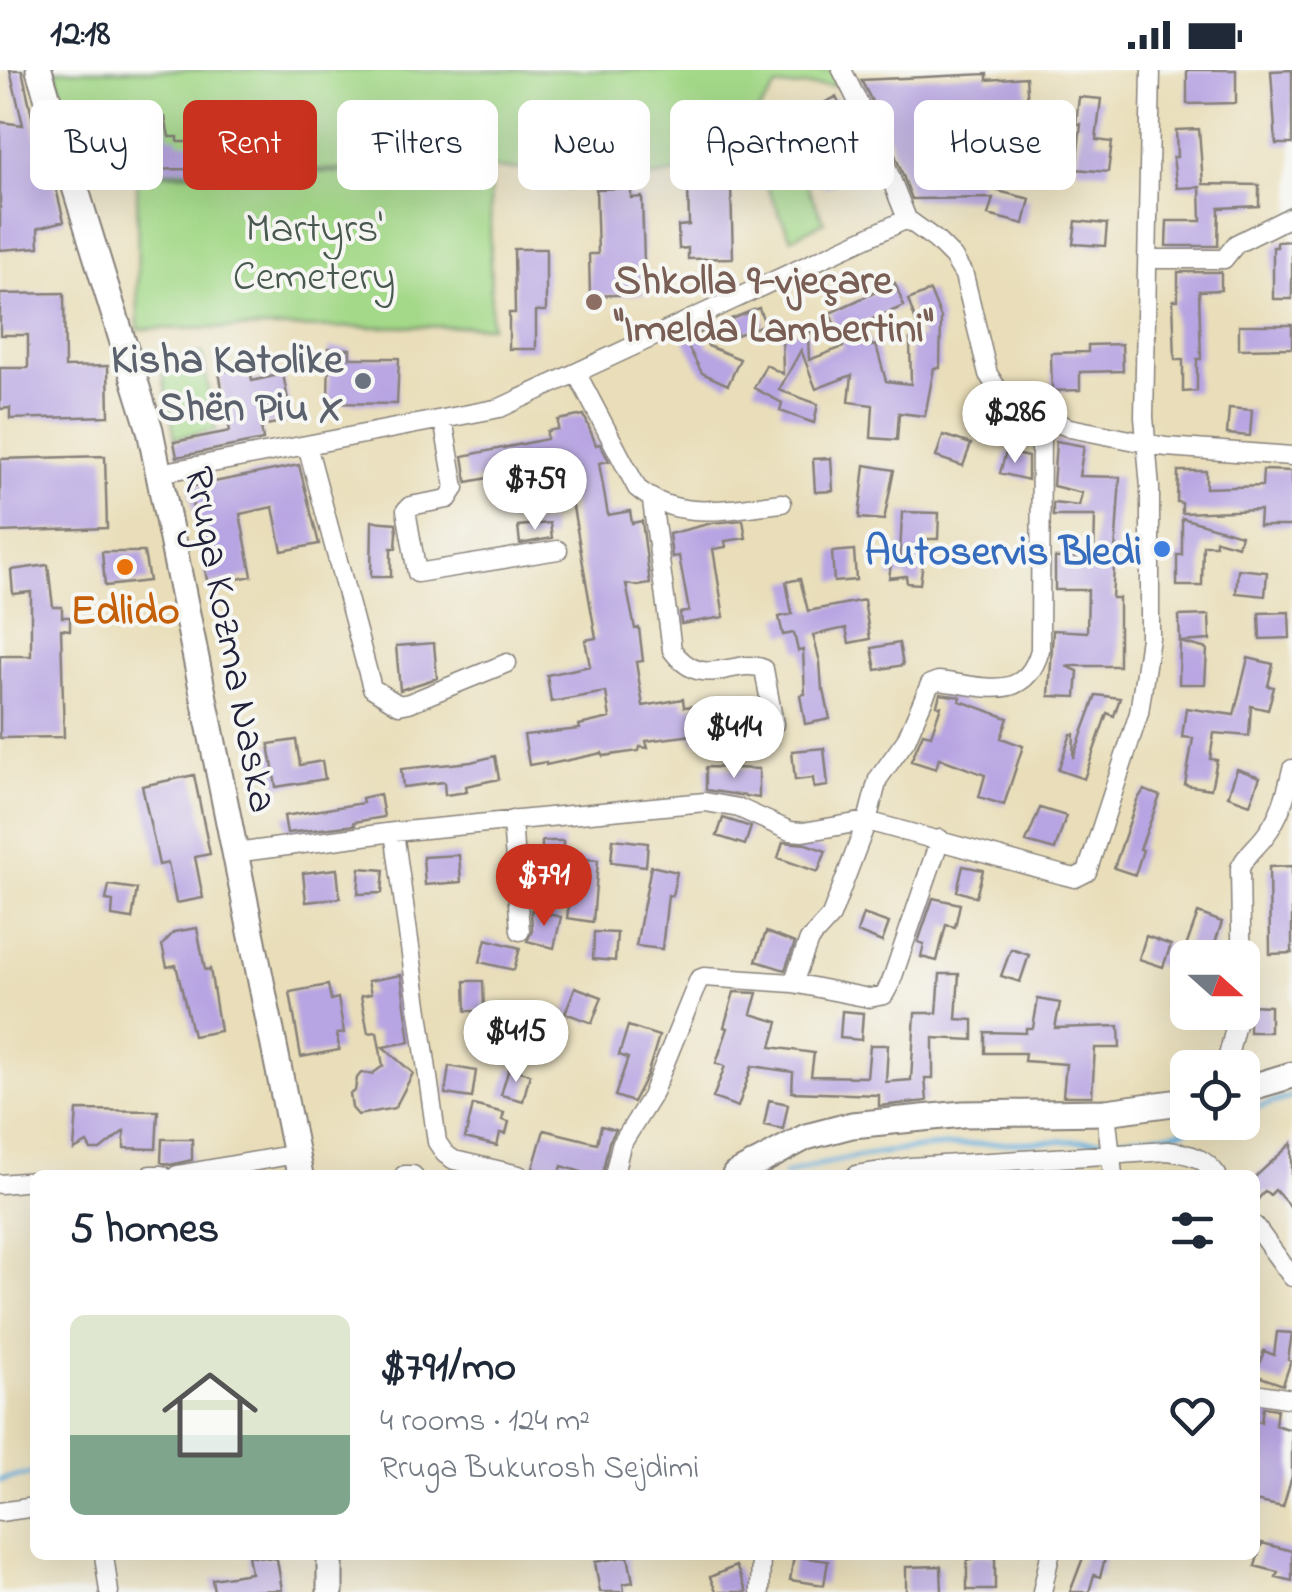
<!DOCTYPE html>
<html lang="en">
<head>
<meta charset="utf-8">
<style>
  :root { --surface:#fff; --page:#f6f6f7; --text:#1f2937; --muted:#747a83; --line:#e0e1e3; --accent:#c8321e }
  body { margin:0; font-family:"Indie Flower",sans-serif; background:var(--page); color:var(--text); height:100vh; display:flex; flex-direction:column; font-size:38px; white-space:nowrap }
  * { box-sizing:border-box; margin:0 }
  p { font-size:32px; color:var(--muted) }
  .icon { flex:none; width:55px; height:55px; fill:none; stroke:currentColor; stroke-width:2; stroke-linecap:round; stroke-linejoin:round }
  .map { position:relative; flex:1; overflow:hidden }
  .sheet { position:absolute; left:30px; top:1100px; width:1230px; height:390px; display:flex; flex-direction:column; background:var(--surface); border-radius:15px; box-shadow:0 10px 40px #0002 }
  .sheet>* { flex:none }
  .hud { position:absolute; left:30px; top:30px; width:1232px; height:90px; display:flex; gap:20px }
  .needle { width:65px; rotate:111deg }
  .buttons { position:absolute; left:1170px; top:870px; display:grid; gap:20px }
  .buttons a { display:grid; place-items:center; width:90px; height:90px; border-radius:15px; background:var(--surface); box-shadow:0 10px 40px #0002; font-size:50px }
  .price { position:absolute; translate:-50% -85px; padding:0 22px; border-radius:35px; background:#fff; color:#222; font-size:32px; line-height:65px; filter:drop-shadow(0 2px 5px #0008) }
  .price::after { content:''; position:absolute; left:50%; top:60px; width:30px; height:22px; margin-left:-15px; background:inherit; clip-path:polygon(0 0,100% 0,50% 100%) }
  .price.current { background:var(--accent); color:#fff }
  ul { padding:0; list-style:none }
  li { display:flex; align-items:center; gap:30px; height:250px; padding:0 40px }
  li+li { border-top:2px solid var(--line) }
  li span { display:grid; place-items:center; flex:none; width:280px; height:200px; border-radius:15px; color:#555 }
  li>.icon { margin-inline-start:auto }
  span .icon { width:120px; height:120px; fill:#fffc; stroke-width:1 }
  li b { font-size:42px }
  h2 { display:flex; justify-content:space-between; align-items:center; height:120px; padding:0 40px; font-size:42px }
  .tag { padding:0 35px; border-radius:15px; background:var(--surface); box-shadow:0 10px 40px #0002; font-size:35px; line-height:90px }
  .tag.current { background:var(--accent); color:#fff }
  .status { display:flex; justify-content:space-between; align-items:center; height:70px; padding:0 50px; background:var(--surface); direction:ltr }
  .status svg { height:28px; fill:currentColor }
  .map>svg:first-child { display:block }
  .green { fill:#a4d989; stroke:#637e62; stroke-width:2.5 }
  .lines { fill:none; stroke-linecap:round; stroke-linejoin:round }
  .stream { stroke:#64aedc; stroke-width:5 }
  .building { fill:#b7a4e2 }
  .street-casing { stroke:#86807a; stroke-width:21 }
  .secondary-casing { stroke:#86807a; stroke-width:29 }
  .street { stroke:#fff; stroke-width:18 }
  .secondary { stroke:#fff; stroke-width:25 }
  .education-dot { fill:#8d6e63; stroke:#f6f6f2; stroke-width:4 }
  .worship-dot { fill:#6b7280; stroke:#f6f6f2; stroke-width:4 }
  .shop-dot { fill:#3f7fe0; stroke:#f6f6f2; stroke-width:4 }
  .food-dot { fill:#e8710a; stroke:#f6f6f2; stroke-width:4 }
  .labels { text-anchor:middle; stroke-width:8; stroke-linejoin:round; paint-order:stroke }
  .park-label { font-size:42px; fill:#495952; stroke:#f6f6f2 }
  .education-label { font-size:42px; font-weight:bold; fill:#785e54; stroke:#f6f6f2; text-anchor:start }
  .worship-label { font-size:42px; font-weight:bold; fill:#5b616d; stroke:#f6f6f2; text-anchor:end }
  .shop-label { font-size:42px; font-weight:bold; fill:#366cbe; stroke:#f6f6f2; text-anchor:end }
  .food-label { font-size:42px; font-weight:bold; fill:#c56008; stroke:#f6f6f2 }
  .street-label { font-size:42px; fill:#22223b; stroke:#f6f6f2 }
</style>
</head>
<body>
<div class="status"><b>12:18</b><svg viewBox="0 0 49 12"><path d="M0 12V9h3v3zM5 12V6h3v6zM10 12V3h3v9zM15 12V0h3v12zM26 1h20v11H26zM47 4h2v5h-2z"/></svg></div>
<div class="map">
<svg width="1292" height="1522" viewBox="0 0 1292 1522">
  <rect width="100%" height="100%" fill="#f6f6f2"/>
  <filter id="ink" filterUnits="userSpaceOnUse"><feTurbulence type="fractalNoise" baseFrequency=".01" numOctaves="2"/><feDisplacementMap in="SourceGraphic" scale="20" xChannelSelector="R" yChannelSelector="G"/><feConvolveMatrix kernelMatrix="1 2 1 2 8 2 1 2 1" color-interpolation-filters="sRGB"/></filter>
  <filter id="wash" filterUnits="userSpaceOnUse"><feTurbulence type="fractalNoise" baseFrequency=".0048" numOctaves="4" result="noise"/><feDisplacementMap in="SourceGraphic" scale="40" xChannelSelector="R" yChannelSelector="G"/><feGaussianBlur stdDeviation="2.25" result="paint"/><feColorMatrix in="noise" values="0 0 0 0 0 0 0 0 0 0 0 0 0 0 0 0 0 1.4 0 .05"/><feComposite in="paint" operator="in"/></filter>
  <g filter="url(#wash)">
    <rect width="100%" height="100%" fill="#e9deb9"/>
    <!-- green -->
    <path class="green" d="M55,0H832L838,15L776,17L748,56L719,84L689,100L655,107L493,98L85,102Z
      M791,82L824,152L791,168L758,98Z
      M490,101L491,256L138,259L137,104Z
      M202,283L216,360L175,368L160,291Z"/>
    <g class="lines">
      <!-- stream -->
      <path class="stream" d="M1242,1042L1292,1027
        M1114,1069L1175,1063L1209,1052
        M784,1105C884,1072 998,1073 1103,1070
        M0,1410L35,1403"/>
    </g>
    <g id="blocks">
      <!-- building -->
      <path class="building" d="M10,0H22L42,92L46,90L52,102L64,151L38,158L39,177L0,180V52L23,55Z
        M1187,0H1236V33L1187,34Z
        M1292,0V74H1276L1271,1Z
        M987,4V10L1026,7L1028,34L987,36L985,88L978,116L1030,129L1024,154L988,145L993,128L912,129L882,51L861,10Z
        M836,27L869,98L825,118L792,48Z
        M1079,27L1101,29L1096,70L1112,72L1108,102L1076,99L1081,54H1076Z
        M165,47L169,67H178V72H193V99L135,100V87H127L128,48Z
        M1199,59L1203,114L1259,115V136L1219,138L1218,176H1166L1167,151H1201L1200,117L1177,118L1173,87H1177L1176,60Z
        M731,116L733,188L688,189V178L679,179L678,156L689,155L688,117Z
        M631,118V128L642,127L645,224L590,226L589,184H598L596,119Z
        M1076,151L1107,154L1105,176L1073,174Z
        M1292,171V229H1273V177H1277V172Z
        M514,179H546V241H536V279H509V243H515Z
        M1178,202H1221V220L1199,221L1201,289H1197V321L1183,322V290H1175L1173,230H1178Z
        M895,213L904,236L863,253L872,276L876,275L886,311L911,314L910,269L922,268L908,230L930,221L941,248L940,298H934L925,346L899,343L897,370L871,368L873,335L849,332L852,305L816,319L801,280L779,320L818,334L814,353L780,341L782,333L754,318L766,295L783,304L782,262L811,261L808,266L809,290L843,277L830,243Z
        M64,223L65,297L108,296L109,346L10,349V338L0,339V298H28V265H0V224Z
        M759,238L765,254L737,265L731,249Z
        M1239,255H1292V278L1239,279Z
        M703,261L708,276L740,289L728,315L702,303L683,267L690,268Z
        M1122,274L1123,301L1080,302V320L1052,321L1051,283L1088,282V275Z
        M329,278L350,279V288H399L397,334L328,333Z
        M250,296L252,311L283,304L292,350L261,356L263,370L177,387L174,372L230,361L219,302Z
        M1229,338L1252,340L1250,366L1227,364Z
        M584,345L596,375L600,374L609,391L599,393L608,445L630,441L632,453L642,451L650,514L638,516L626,514L635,559L639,558L643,591L636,592L643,636L683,629L684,637L739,633L740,658H717L718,669L694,672L693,665L646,671L648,678L640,677L639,681L603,686L602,683L546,695V692L529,695L524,665L580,659L579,655L610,648L606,622L551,632L547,605L590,596L585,570L596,568L566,397L557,400L556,392L504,399V405L467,412L463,386L547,369V361L558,359V350Z
        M943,365L971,374L963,396L936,387Z
        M1056,371L1084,376L1079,406L1120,407L1112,528H1119V596H1066L1078,601L1076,627L1049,626L1053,560L1087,562L1088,520H1055V488L1094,487L1095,446H1053V433L1079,436L1082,423L1053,416Z
        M1006,382L1028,387V410L1000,403Z
        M105,386L107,458L0,462V389Z
        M831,388L833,421L815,422L813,389Z
        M299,395L319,474L282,481L273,437L240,444L252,506L208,515L189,417Z
        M865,395L894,400L884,450L859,448Z
        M1263,400L1292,401V456H1259L1260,440L1182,443V433L1177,432L1178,401H1206V418L1262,416Z
        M902,442L939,443L938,469H926L920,514L907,513L906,506L889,508L892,487L900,488Z
        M1182,448L1241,465L1238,476L1216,470V475H1203L1202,516H1177V485H1182Z
        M743,450L746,468L725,471L726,477L713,479L724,547L681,554L680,543L689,541L679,486L672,487L669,464L712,453Z
        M372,451L396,453L397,463L396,478H391V507H371Z
        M550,453L552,468L520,474L518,456Z
        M854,480L856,510L834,512L832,482Z
        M102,482H144L149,511L105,516Z
        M48,495L53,537H62V547H70V560L61,559L64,667L0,668V586H31V522L13,524L11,500Z
        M1238,499L1267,502L1265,526L1236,523Z
        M800,509L808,541L864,530L870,569L849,573L846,558L813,565L820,592L822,620H824L830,649L805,654L800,625L805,624L803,580L798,581L794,563L783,565L779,547L792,544L786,512Z
        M1289,542L1290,568L1260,569L1259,543Z
        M1209,545L1210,570L1180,572L1179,546Z
        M1180,572L1207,579L1205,614H1179Z
        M434,573L437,608L400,620L396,576Z
        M899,573L903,595L876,600L872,578Z
        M1248,588L1273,594L1268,616L1274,617L1268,640L1251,636L1249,666L1214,663L1210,689L1217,690L1211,719L1185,715L1193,668L1182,667L1186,638L1234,645Z
        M940,624L961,627L960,631L1008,648L1001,668L1023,676L1004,735L979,727L985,705L939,688L936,699L911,691L923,663L931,665L941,636L937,635Z
        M1096,625L1120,628L1114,646L1107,643L1084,709L1058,700L1071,664H1074L1073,688Z
        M296,670L300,695L322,691L325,709L276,717L269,674Z
        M824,678L828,716L814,718L813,708L795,710L792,681Z
        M495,686L499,709L466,716L467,722L445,725L444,712L403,717L401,699L471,692Z
        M706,697L759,699V728L706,720Z
        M1237,699L1260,707L1250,734L1228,726Z
        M194,705L210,784L195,787L203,828L176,833L168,793L159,795L142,716Z
        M1144,720L1160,726L1140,779L1143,780L1135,805L1114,798L1137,730Z
        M380,724L384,747L354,752L355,755L287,763L284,746L363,733L362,728Z
        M1040,738L1066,746L1055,780L1026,772Z
        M723,748L751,757L745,775L717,766Z
        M613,769L648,773L646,796L611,792Z
        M542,771H563V796H542Z
        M783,772L806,774L826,781L818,802L778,788Z
        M459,785L461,812L425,815L423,787Z
        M569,788L598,790L593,852L567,848L572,813H566Z
        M651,796L677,802L672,826L668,825L662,879L636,876Z
        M963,796L983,800L976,827L957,821Z
        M1292,796V883L1270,884L1269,797Z
        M360,798L384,800L382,823L358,824Z
        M337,799L340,828L306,832L303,803Z
        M109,815L137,819L132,849L112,846L113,831L106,830Z
        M933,828L960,834L955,857L946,855L937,891L921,887L924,874L918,872Z
        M531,840L561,847L554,878L527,871L532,861Z
        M1198,843L1222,852L1210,888H1182Z
        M863,844L889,853L882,872L857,862Z
        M197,858L205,900L210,899L220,961L193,966L176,895L167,897L162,875L174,862Z
        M594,862L617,863L615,891L593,889Z
        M766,862L795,873L785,900L756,891Z
        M1146,866L1171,875L1163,897L1139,889Z
        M486,869L520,878L514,900L480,892Z
        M1011,879L1029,885L1020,912L1001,906Z
        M940,904H959L956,949L973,950V970L933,968V1008H925L927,1031L879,1036V1025L792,1022L793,1002L752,996L738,1037L713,1028L725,996L716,993L728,958L724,957L734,922L757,923L751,944L778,952L771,977L814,983L811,1006L867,1007L870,975H888L886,1012L911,1010L915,943H937Z
        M401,905L410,972L383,977L413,1003L395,1038L358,1045L352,1038L350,1024L355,1021L357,1008L361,1003L372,1004L383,996L377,962L368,963L361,926L371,924L368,911Z
        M465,911H483L484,941H466Z
        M328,915L331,930L338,928L344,963L337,964L339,980L301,987L290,922Z
        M575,917L602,927L592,953L565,943Z
        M1038,929L1060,933L1055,958L1119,956L1120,978H1095L1092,1026H1063L1066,994L1024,991L1025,983H985V962L1026,963V958H1033Z
        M1249,935L1270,936V962H1249Z
        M842,941L863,943L861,970L840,968Z
        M628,956L659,966L647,1005L633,1032L615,1026L628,988L619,985Z
        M449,996L476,1001L472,1028L445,1024Z
        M509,998L530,1004L523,1031L501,1025Z
        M769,1030L788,1034L783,1059L764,1055Z
        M473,1035L504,1043L502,1050L509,1052L506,1064L500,1063L497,1076L465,1068Z
        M77,1040L158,1041L156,1079L124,1078V1061L100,1080H91L87,1073L74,1080Z
        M601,1056L616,1060L609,1072L602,1105H591L562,1096L559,1105H531L544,1060L597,1073Z
        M162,1069H192V1090L170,1095L161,1092Z
        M1292,1073V1139L1275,1120L1270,1125L1265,1121L1255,1133V1107Z
        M1277,1262L1292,1263L1288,1290L1291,1291L1283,1315L1255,1305L1264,1281L1274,1285Z
        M1263,1337L1277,1339L1275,1355L1292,1360V1406L1283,1437L1255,1431V1351L1261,1352Z
        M1262,1473L1292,1481V1511L1276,1507L1278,1502L1255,1496Z
        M248,1485L277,1489L282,1520L214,1522L212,1509L251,1503Z
        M972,1485H995V1520H967V1490H972Z
        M1084,1485H1106L1100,1507L1094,1505L1089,1522H1070Z
        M628,1486L633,1512L623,1514L624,1522H600L595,1492Z
        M794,1486L828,1491L824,1515L790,1510Z
        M736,1496L747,1522H716L710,1507Z
        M941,1496L942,1522H906V1497Z"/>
    </g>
  </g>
  <g filter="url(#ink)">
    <use href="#blocks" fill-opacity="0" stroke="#86807a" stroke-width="2.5"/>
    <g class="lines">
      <!-- street casing -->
      <g class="street-casing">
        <path id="street" d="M842,0L870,56L907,149L936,170L953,187L964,205L988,304L1006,332L1070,358L1166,377L1292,386
          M1148,189H1224L1236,174L1292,146
          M577,304L637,418C678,453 732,438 782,433
          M443,349L455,418L448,429L410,436L406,440L417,503L558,480
          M307,375L372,618L399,635L409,633L507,593
          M160,403L500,338L907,149
          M652,431L672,580C703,623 734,586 764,599L774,654L762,663
          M512,750L520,861
          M394,762L437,1072L445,1084L454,1090L519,1105
          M235,783L394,762L705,732L739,738L790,761L803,762L867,751L1063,805L1075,808L1087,802L1139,643L1150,568V418L1144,347L1151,0
          M793,913L809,870L831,846L867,751L878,709L906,670L930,614L938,611C982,615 1025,635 1040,580L1041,348
          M1242,924L1240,798C1246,784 1256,778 1265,766C1281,745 1286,725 1292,699
          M1225,998L1239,942
          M1106,1042L1113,1105
          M150,1105H162
          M177,1105L296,1084
          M404,1105H413
          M614,1105L621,1075L651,1027L699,909L704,907L793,913L869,928L884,925L891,912L940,769
          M856,1105L910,1097L1168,1081C1190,1084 1204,1087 1217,1105
          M0,1114L35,1111
          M1255,1156L1292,1207
          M1255,1323L1292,1329
          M0,1442L35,1437
          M104,1485L109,1522
          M760,1522L761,1485
          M1042,1522L1050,1485"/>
      </g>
      <!-- secondary casing -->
      <g class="secondary-casing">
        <path id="secondary" d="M39,0L150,360L300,1105
          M1242,1020L1292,1005
          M735,1105L806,1067L852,1055L963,1044L1106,1042L1188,1031
          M330,1485V1522"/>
      </g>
      <!-- street -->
      <use href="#street" class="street"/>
      <!-- secondary -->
      <use href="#secondary" class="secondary"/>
    </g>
  </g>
  <!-- markers -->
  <circle class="education-dot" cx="594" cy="232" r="10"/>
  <circle class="worship-dot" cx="363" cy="311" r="10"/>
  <circle class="shop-dot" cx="1162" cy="479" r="10"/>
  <circle class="food-dot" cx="125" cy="497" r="10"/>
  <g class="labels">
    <!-- park labels -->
    <g class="park-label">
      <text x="314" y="171">Martyrs'<tspan x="314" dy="48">Cemetery</tspan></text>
    </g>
    <!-- education labels -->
    <g class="education-label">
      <text x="614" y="223">Shkolla 9-vjeçare<tspan x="614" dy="48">"Imelda Lambertini"</tspan></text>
    </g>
    <!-- worship labels -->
    <g class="worship-label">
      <text x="343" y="302">Kisha Katolike<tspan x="343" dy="48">Shën Piu X</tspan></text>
    </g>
    <!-- shop labels -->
    <g class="shop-label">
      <text x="1142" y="494">Autoservis Bledi</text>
    </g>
    <!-- food labels -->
    <g class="food-label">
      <text x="125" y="553">Edlido</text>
    </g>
    <!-- street labels -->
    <g class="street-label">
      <text transform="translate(233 569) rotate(79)" y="15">Rruga Kozma Naska</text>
    </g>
  </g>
</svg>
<div class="buttons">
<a><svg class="needle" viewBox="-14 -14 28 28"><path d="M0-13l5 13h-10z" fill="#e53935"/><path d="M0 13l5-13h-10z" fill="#747a83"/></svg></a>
<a><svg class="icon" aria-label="locate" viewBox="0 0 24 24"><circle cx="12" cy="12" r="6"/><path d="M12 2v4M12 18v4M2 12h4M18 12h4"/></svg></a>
</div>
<b class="price" style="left:1015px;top:396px">$286</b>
<b class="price" style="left:535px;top:463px">$759</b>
<b class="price" style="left:734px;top:711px">$414</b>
<b class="price current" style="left:544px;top:859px">$791</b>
<b class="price" style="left:516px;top:1015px">$415</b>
<div class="hud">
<a class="tag">Buy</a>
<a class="tag current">Rent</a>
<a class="tag">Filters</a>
<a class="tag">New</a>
<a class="tag">Apartment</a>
<a class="tag">House</a>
</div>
<section class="sheet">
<h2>5 homes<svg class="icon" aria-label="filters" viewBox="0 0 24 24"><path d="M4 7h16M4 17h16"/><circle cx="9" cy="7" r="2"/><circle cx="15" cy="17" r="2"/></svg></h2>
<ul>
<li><span style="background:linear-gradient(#dfe7d0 60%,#7fa58c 0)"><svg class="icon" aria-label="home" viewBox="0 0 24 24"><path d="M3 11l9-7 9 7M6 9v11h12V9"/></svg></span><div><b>$791/mo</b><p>4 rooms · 124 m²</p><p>Rruga Bukurosh Sejdimi</p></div><svg class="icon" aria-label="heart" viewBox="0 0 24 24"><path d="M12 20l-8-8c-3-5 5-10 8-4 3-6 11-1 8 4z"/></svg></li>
</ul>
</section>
</div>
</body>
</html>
